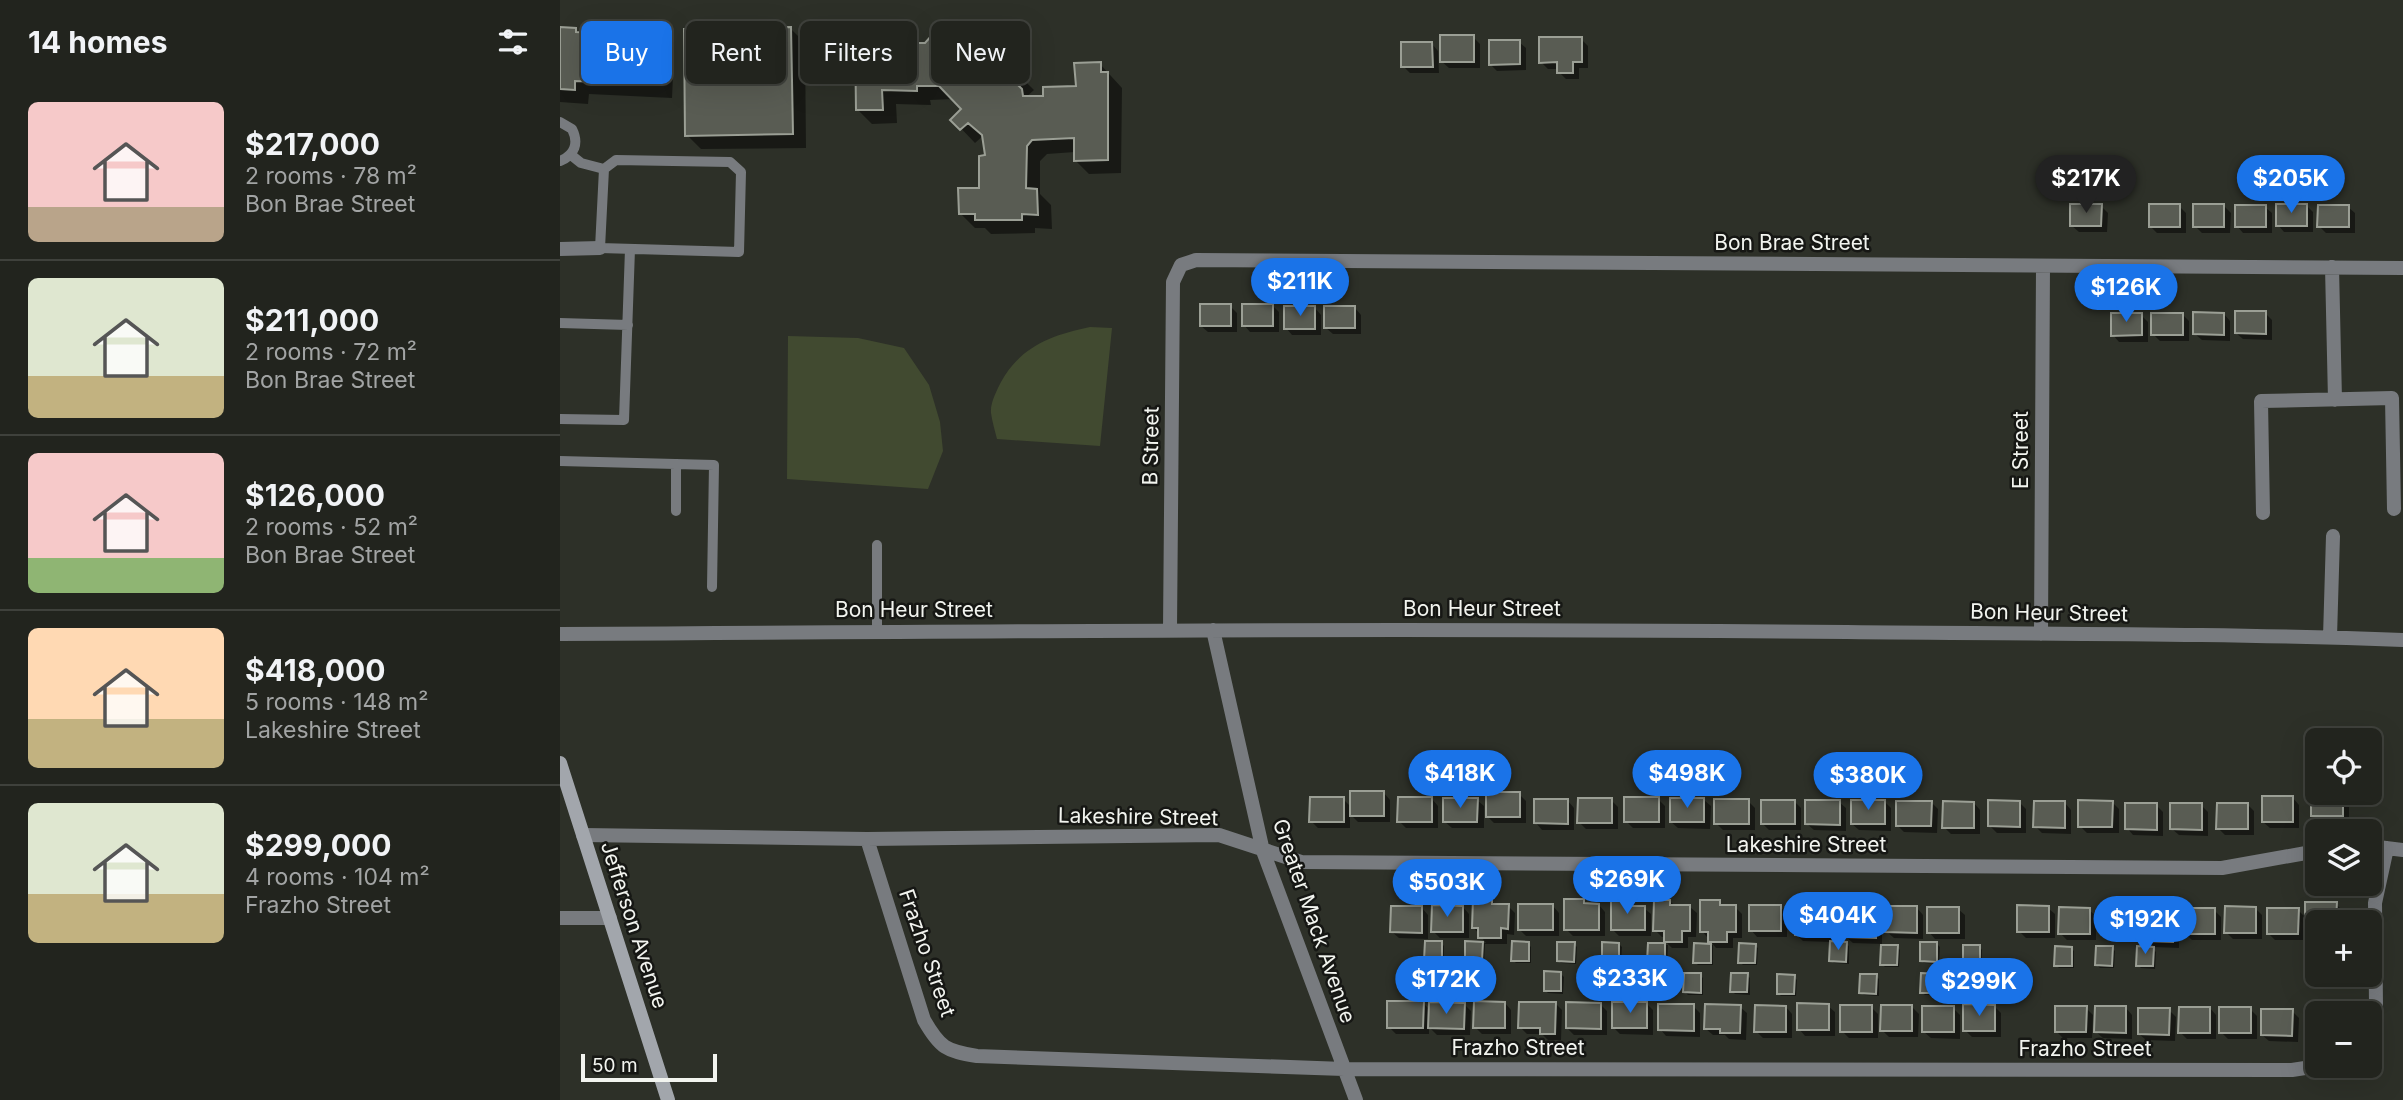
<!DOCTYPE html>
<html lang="en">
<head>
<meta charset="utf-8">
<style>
  :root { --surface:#22241e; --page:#2a2c27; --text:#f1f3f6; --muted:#a2a4a4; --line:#3f413c; --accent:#1a73e8 }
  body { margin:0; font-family:Inter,sans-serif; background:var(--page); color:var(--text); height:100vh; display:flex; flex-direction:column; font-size:26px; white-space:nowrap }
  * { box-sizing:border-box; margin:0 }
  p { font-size:23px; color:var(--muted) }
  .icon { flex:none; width:38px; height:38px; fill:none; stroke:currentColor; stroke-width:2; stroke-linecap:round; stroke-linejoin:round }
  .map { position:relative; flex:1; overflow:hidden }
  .panel { display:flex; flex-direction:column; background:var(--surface); width:560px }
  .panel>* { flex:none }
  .top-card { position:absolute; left:21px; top:21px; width:665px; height:63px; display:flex; gap:14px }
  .fabs { position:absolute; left:1745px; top:728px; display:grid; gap:14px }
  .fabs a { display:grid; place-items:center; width:77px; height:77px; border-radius:10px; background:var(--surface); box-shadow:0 7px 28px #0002,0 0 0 2px var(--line); font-size:35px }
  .scale { position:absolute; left:21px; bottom:18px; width:136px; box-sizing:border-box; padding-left:7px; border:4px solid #f2f4ef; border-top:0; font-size:19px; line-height:24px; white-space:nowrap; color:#f2f4ef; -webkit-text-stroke:5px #161714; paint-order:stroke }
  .price { position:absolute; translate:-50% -60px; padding:0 16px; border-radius:24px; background:var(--accent); color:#fff; font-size:23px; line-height:46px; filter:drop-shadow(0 2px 4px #0008) }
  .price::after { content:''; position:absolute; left:50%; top:42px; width:21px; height:16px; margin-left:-10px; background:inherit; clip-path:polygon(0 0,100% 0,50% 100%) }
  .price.current { background:#222; color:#fff }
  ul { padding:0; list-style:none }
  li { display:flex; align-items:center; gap:21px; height:175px; padding:0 28px }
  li+li { border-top:2px solid var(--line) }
  li span { display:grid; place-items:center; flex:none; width:196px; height:140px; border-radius:10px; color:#555 }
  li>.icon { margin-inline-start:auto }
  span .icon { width:84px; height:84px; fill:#fffc; stroke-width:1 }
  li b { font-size:30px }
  h2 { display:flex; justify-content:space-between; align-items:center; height:84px; padding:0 28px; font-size:30px }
  .tag { padding:0 24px; border-radius:10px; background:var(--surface); box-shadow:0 7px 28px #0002,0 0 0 2px var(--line); font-size:24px; line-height:63px }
  .tag.current { background:var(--accent); color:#fff }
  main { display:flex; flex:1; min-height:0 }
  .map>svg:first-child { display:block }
  .green { fill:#414a30 }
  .shadow { fill:#0007 }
  .building { fill:#595c53; stroke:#9b9f95; stroke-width:2 }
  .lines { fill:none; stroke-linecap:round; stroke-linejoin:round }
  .lane { stroke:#787b7f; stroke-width:10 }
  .street { stroke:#787b7f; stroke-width:14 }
  .secondary { stroke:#a2a6ac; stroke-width:14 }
  .labels { text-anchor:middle; stroke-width:5; stroke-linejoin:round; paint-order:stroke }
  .street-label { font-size:21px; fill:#f2f4ef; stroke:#161714 }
</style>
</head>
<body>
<main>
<section class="panel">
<h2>14 homes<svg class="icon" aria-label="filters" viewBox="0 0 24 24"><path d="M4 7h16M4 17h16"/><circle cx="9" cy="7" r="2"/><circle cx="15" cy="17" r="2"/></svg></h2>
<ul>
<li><span style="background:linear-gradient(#f6c9c9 75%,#b9a48a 0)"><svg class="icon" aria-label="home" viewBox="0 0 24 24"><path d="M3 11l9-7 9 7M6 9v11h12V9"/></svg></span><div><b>$217,000</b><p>2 rooms · 78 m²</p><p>Bon Brae Street</p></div></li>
<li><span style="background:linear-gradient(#dfe7d0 70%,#c2b280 0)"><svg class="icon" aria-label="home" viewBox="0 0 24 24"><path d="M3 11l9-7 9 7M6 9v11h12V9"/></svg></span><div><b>$211,000</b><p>2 rooms · 72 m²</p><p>Bon Brae Street</p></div></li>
<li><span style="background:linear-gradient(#f6c9c9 75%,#8fb573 0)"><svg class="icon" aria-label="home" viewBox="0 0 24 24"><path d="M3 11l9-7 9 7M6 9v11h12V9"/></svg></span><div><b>$126,000</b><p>2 rooms · 52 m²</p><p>Bon Brae Street</p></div></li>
<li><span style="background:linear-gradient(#ffd9b3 65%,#c2b280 0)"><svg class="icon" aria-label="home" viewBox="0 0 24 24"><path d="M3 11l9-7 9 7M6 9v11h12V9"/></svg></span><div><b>$418,000</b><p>5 rooms · 148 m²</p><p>Lakeshire Street</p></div></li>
<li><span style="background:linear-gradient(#dfe7d0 65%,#c2b280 0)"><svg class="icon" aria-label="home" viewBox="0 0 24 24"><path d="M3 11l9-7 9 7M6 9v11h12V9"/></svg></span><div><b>$299,000</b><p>4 rooms · 104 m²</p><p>Frazho Street</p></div></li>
</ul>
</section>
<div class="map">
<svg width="1843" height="1100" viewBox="0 0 1843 1100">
  <rect width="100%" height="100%" fill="#2d3028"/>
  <!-- green -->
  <path class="green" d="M530,327L552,328L540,446L437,439C435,431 432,421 431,413C430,403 437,390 441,382C461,346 492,335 530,327Z
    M228,336L298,338L344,348L369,385L380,422L383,451L368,489L227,479Z"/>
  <!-- shadow -->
  <path class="shadow" d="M0,29L15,30L19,34L100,38L114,52L112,98L29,94L28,104L0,102Z
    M231,29L245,43L246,148L141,149L127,135Z
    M323,33L335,45H385L400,49L417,34L474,90L465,98L484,97L517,88L540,64L562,88L561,173L529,174L515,160V152L487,154L480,161V194L491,205L492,229L475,228V233L431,234L425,228H415L401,214L420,190L427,156L424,135L415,143L393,120L404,109L394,99L370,100L371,105L336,104L337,123L312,124L298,110Z
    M913,37L920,44V68H889L881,61Z
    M1021,39L1028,46V68H1019V79H1006L999,72V69H988L981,62Z
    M959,42L966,48V70L937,71L930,64Z
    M872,44L878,51L879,73H850L843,66Z
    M1541,206L1548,213L1547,232H1519L1512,226Z
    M1619,206L1626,213V233H1597L1590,226Z
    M1664,206L1671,213L1670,233H1642L1635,226Z
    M1747,206L1753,212V232H1724L1718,225Z
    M1705,207L1712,213V233H1683L1677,226Z
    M1788,207L1795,213V233H1766L1759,226Z
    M712,305L719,312V332H690L684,325Z
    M670,306L677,313V332H648L641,326Z
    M755,308L761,315V335H732L726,328Z
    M795,308L801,315V334H773L766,328Z
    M1705,313L1712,320V340L1683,339L1676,333Z
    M1622,314L1629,321V341H1600L1593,334Z
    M1664,314L1670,321V341L1642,340L1635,334Z
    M1581,315L1588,322V342H1559L1553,335Z
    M1757,791L1784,793L1789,798V822H1760L1753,815Z
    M824,793L830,800V822H798L790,814V828H758L751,821L783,799L791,807Z
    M959,794L966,801V823H934L927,816Z
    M1733,798L1739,805V828H1710L1703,822Z
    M872,799L878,806V828H846L839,821Z
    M1098,799L1105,806V828H1073L1066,821Z
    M917,800L924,806V828H892L885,822Z
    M1051,800L1058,807V829H1026L1019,822Z
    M1144,800L1151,806L1150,829L1118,828L1111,822Z
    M1008,801L1014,808V830H982L976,823Z
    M1188,801L1195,808V830H1163L1156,823Z
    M1234,801L1241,808V830H1209L1202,823Z
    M1279,802L1286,808V831L1254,830L1247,824Z
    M1325,802L1331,808V831L1299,830L1292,824Z
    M1371,802L1378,809L1377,833L1344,832L1337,825Z
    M1459,802L1466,809V833H1437L1430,826Z
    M1552,802L1559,809V833H1527L1520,826Z
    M1414,803L1420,810V834H1391L1384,827Z
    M1505,803L1511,810V834L1482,833L1475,826Z
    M1596,805L1603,812V836L1573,835L1567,828Z
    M1641,805L1648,812V836L1619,835L1612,829Z
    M1688,805L1694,811V835H1665L1658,828Z
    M931,900L937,906H948L955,913L954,935L947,934V944H925L924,963H910L907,960V943H926L914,928Z
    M1023,900L1028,905H1039L1045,912V936H1013L1006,929Z
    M1110,901L1115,906L1130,907L1137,913L1136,937H1128V948H1112L1105,941V937H1102L1095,930Z
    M1159,902L1165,907H1175L1182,914V938H1173V948H1156L1142,931Z
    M1070,903L1075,908H1084L1091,914V936H1059L1052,929Z
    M1776,904L1783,911V922H1757V934H1753L1745,926L1744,940H1715L1708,933L1738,910L1747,919Z
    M993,906L999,913V936H966L959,929Z
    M903,907L909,914V938H880L873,931Z
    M1220,907L1227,913V937H1197L1191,930Z
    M1613,907L1619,914V948L1594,947L1587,940Z
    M862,908L868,915V939L839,938L832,932Z
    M1357,908L1363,915V939L1334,938L1327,932Z
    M1488,908L1495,914V938H1466L1459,931Z
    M1695,908L1702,915V939H1673L1666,932Z
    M1398,909L1405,915V939H1375L1369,932Z
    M1529,910L1536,916V940H1507L1500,933Z
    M1572,910L1579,917V940H1549L1543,933Z
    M1654,910L1661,917V940H1632L1625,933Z
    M1266,911L1273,918L1272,943L1286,944L1289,946V964L1274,963L1271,960V942L1243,941L1236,934Z
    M1315,913L1322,920V944L1293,943L1286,937Z
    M881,943L884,946V963H869L866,960Z
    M968,944L971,947V963H956L953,960Z
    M1014,944L1017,947L1016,964L1001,963L998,960Z
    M1059,944L1062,947L1061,964H1046L1043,961Z
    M1377,944L1380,947L1379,964L1364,963L1361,961Z
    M1090,945H1108L1107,965L1092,964L1089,961Z
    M1136,945H1153V965H1138L1135,962Z
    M1195,946L1198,948L1197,965H1183L1180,962Z
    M1337,947L1340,950L1339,967H1325L1322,964Z
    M1420,947L1422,950V967H1407L1404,964Z
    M1511,948L1514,951V968H1499L1496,965Z
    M1552,948L1555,951L1554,968H1540L1537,965Z
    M1593,949L1596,952L1595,969L1581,968L1578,965Z
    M910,973L913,976L912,993H898L895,990Z
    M1001,974L1004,977L1003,994L988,993L985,990Z
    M1048,974L1051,977L1050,994L1036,993L1033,990Z
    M1140,975L1143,978V995H1128L1125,992Z
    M1187,975L1190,978V995L1175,994L1172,991Z
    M1316,976L1319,979V996L1304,995L1301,993Z
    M1377,976L1380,978V995H1365L1362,992Z
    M1234,977L1237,980L1236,996H1221L1218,993Z
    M863,1003L871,1011L904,1004L911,1011L910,1035H877L869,1027V1034H836L829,1027Z
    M945,1003L951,1010V1034H922L915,1027Z
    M995,1003L1002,1010L1001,1040H988L982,1034H967L960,1027Z
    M1040,1004L1047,1011V1035H1014L1007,1028Z
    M1087,1004L1093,1010V1035L1060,1034L1054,1028Z
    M1133,1006L1140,1013V1037L1106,1036L1100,1029Z
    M1268,1006L1275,1012V1036H1245L1239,1029Z
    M1434,1006L1441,1013V1037H1412L1405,1030Z
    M1180,1007L1187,1013L1186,1040L1169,1039L1165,1035H1153L1146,1029Z
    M1226,1007L1232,1014V1038H1203L1196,1031Z
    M1311,1007L1318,1014V1038H1289L1282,1031Z
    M1352,1007L1359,1014L1358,1037H1329L1322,1030Z
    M1393,1008L1400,1015V1039L1371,1038L1364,1032Z
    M1526,1008L1533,1015L1532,1038H1503L1496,1031Z
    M1566,1008L1572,1015V1039L1543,1038L1536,1032Z
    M1650,1008L1656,1015V1039H1627L1620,1032Z
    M1690,1009L1697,1016V1039H1668L1661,1032Z
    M1609,1010L1616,1017L1615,1041L1586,1040L1579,1034Z
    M1732,1011L1739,1018L1738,1042L1709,1041L1702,1035Z"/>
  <!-- building -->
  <path class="building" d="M0,27L16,28V32L101,36L98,84L15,81V90L0,89Z
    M231,27L233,134L125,136L124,29Z
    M295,31H324L323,43H365L372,35H376L385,43L390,38L400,47L417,32L462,75L454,81L462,89L463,96H483V87L516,86L514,63L541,62V72H548V160L514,161V138L472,140L467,146L466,188L477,189L478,215L462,214V220H415V214H399L398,188H419V156L425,155L422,135L408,123L400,130L390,120L401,109L379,86H357V91L322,90L323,110H296Z
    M880,35H914V62H880Z
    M979,37H1022V62H1013V73H997V62L979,63Z
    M929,40H960V64L929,65Z
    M841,42H872L873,67H841Z
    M1510,204H1542L1541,226H1510Z
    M1589,204H1620V227H1589Z
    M1633,204H1664V227H1633Z
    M1716,204H1747V226H1716Z
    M1675,205H1706V227H1675Z
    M1758,205H1789V227H1757Z
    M640,304H671V326H640Z
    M682,304H713V326H682Z
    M724,306H755V329H724Z
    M764,306H795V328H764Z
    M1675,311H1706V334L1675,333Z
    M1633,312L1664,313V335L1633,334Z
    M1551,313H1582V335L1551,336Z
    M1591,313H1623V335H1591Z
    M1751,789H1757V793H1783V816H1751Z
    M790,791H824V816H790Z
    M926,792H960V817H926Z
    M1702,796H1733V822H1702Z
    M750,797H784V822H749Z
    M838,797H872V822H837Z
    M1064,797H1099V822H1064Z
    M883,798H918L917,822H883Z
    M1018,798H1052V823H1017Z
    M1110,798H1144V822H1110Z
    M974,799H1008V824L974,823Z
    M1154,799H1189V824H1154Z
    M1201,800H1235V824H1201Z
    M1245,800H1280V825L1245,824Z
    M1291,800H1325V824H1291Z
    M1428,800L1460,801V827L1428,826Z
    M1518,800L1553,801L1552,827H1518Z
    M1336,801H1372L1371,826H1336Z
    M1383,801L1414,802V828H1382Z
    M1474,801H1505V828L1473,827Z
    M1565,803H1597V830L1565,829Z
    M1610,803H1642V830L1610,829Z
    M1657,803H1688V829H1656Z
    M913,898H932V904H949L948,929L941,928V938H918V928H912Z
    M1004,899H1024V903L1039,904V930H1004Z
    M1094,900H1110V905H1130V931H1122V942H1104V931H1093Z
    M1140,900H1160V905H1176V932H1167V942H1148V932H1140Z
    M1051,901H1071V906H1085V930H1051Z
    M1745,902H1777L1776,922H1757V928H1745Z
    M958,904H993V930H958Z
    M872,905L903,906V932H871Z
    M1189,905H1221V931H1189Z
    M1457,905L1489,906V932H1457Z
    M1585,905H1613V942L1585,941Z
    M831,906H862V933L830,932Z
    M1326,906H1357V933L1325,932Z
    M1665,906L1696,907V933H1664Z
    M1367,907H1399V933H1367Z
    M1499,907L1530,908V934H1498Z
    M1541,908H1573V934H1541Z
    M1623,908H1655V934H1623Z
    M1707,908H1739L1738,934H1707Z
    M1235,909H1267L1266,936L1235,935Z
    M1284,911H1316V938L1284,937Z
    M865,941H882V961L864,960Z
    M905,941L923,942L922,961H905Z
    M952,941L969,942V961H951Z
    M1270,941L1287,942L1286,962L1269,961Z
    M997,942H1015L1014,962L997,961Z
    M1042,942L1059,943V962H1042Z
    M1360,942H1377V962L1360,961Z
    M1088,943H1105V963L1087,962Z
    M1134,943L1151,944V963H1133Z
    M1179,943L1196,944L1195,963H1178Z
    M1321,945H1338L1337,965H1320Z
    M1403,945H1420V965L1403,964Z
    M1495,946L1512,947V966H1494Z
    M1536,946H1553L1552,966L1535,965Z
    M1577,946L1594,947L1593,966H1576Z
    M894,971L911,972L910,991H893Z
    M984,971L1001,972V991H984Z
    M1031,972H1049L1048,992L1031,991Z
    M1124,973H1141V993L1123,992Z
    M1171,973H1188L1187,992H1170Z
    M1361,973L1378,974V993H1360Z
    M1217,974L1235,975L1234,994H1217Z
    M1300,974H1317L1316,994L1299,993Z
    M827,1001H864L863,1028H827Z
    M914,1001L945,1002V1028H913Z
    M869,1002L905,1003L904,1029L868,1028Z
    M959,1002H996L995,1034H980V1028H958Z
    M1006,1002L1041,1003V1029L1006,1028Z
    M1052,1002H1087V1028H1052Z
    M1237,1003L1269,1004V1030H1237Z
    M1098,1004H1134V1031L1098,1030Z
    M1145,1004L1181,1005L1180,1033H1160V1029H1144Z
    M1403,1004L1435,1005V1031H1403Z
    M1195,1005L1226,1006V1032H1194Z
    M1280,1005H1312V1032H1280Z
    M1321,1005H1352V1031H1320Z
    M1362,1006H1394V1032H1362Z
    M1495,1006H1527L1526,1032H1495Z
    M1535,1006H1566V1033L1534,1032Z
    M1619,1007H1650V1033H1618Z
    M1659,1007H1691V1033H1659Z
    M1578,1008H1610L1609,1035L1578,1034Z
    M1701,1009H1733L1732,1036L1701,1035Z"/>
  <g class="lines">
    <!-- lane -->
    <path class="lane" d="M0,122L12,129C19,143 15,155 0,161
      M11,155L21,163L44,169
      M56,160L170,162L181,172L179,252L40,248L44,169Z
      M0,323L68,325
      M0,419L64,420L70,249
      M0,461L154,465L152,587
      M116,511V464
      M317,632V545"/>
    <!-- street -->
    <path class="street" d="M0,249L40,248
      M1772,267L1775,400
      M1703,513L1701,401L1832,398L1834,509
      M610,629L613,282L621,265L636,260L1843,268
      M653,630L703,851L796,1100
      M0,634C429,631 858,628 1287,632C1472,634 1658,633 1843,640
      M1481,634L1483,266
      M1770,637L1773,536
      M23,835L307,839L659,835L741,862L1662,868L1757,851
      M307,839L364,1020C380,1048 386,1051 417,1056L784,1069L1732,1070L1758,1066
      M1810,846L1843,850
      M0,918H50
      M1810,1028L1816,1006L1815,903L1827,848"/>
    <!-- secondary -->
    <path class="secondary" d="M0,763L108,1100"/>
  </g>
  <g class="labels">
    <!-- street labels -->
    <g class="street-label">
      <text x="1232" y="250">Bon Brae Street</text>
      <text transform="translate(591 446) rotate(-89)" y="7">B Street</text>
      <text transform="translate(1461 450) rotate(-90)" y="7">E Street</text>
      <text x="922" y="616">Bon Heur Street</text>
      <text x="354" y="617">Bon Heur Street</text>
      <text transform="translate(1489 613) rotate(1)" y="7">Bon Heur Street</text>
      <text transform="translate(578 817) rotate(1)" y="7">Lakeshire Street</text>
      <text x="1246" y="852">Lakeshire Street</text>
      <text transform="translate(754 921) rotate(71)" y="7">Greater Mack Avenue</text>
      <text transform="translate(74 925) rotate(72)" y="7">Jefferson Avenue</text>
      <text transform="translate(367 953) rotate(71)" y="7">Frazho Street</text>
      <text x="958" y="1055">Frazho Street</text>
      <text x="1525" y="1056">Frazho Street</text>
    </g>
  </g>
</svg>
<div class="fabs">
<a><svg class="icon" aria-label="locate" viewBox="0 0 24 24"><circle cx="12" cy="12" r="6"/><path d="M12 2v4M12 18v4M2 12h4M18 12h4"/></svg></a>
<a><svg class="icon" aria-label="layers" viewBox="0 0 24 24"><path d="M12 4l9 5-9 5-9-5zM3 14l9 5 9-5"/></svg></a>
<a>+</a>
<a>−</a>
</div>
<div class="scale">50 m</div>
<b class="price current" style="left:1526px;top:215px">$217K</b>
<b class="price" style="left:1731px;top:215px">$205K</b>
<b class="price" style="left:740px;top:318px">$211K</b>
<b class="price" style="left:1566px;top:324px">$126K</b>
<b class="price" style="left:900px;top:810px">$418K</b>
<b class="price" style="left:1127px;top:810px">$498K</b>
<b class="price" style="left:1308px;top:812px">$380K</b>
<b class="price" style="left:1067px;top:916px">$269K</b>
<b class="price" style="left:887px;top:919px">$503K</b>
<b class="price" style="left:1278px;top:952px">$404K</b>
<b class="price" style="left:1585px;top:956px">$192K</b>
<b class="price" style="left:1070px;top:1015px">$233K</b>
<b class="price" style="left:886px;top:1016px">$172K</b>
<b class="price" style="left:1419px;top:1018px">$299K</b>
<div class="top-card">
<a class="tag current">Buy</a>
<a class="tag">Rent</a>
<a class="tag">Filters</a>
<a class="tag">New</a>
</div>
</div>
</main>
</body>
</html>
